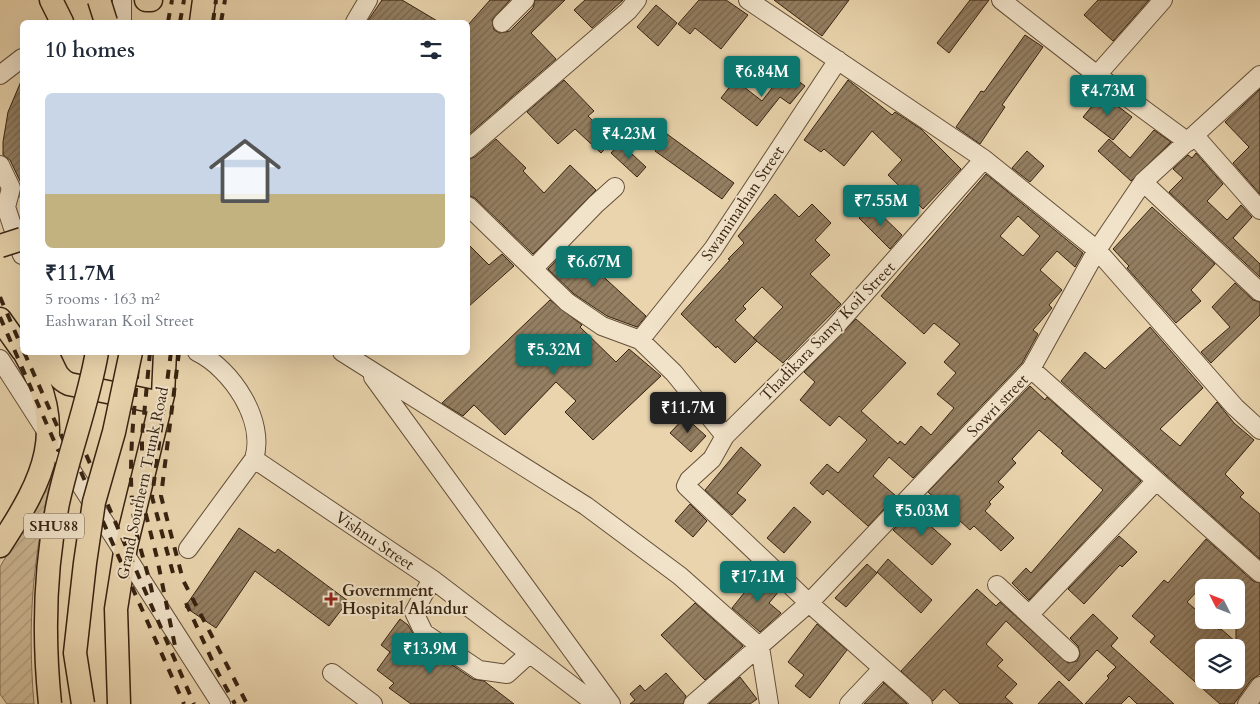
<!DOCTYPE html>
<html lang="en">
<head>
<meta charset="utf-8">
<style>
  :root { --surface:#fff; --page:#f6f6f7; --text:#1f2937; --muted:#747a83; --line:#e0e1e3; --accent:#0f766e }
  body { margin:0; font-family:Cardo,serif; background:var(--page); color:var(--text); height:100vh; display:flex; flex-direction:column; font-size:19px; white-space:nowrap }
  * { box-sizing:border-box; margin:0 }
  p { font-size:16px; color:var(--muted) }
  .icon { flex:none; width:28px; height:28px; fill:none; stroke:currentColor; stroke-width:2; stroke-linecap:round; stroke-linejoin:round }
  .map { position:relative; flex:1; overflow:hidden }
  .panel { position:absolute; left:20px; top:20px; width:450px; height:335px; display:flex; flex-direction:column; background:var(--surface); border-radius:8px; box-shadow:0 5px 20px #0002 }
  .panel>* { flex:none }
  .needle { width:32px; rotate:312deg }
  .buttons { position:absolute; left:1195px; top:579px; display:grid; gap:10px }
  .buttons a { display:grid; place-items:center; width:50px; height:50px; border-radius:8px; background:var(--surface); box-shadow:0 5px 20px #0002; font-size:25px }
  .price { position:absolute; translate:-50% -42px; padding:0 11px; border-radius:5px; background:var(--accent); color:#fff; font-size:16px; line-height:32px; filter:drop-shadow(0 1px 2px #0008) }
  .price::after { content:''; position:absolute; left:50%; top:30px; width:15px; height:11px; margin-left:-8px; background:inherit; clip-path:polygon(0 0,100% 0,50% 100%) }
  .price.active { background:#222; color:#fff }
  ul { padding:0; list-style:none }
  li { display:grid; align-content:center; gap:10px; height:265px; padding:0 25px }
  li+li { border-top:1px solid var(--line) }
  li span { display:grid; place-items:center; height:155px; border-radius:8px; color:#555 }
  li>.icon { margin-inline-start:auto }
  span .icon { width:90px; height:90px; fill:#fffc; stroke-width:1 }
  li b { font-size:21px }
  h2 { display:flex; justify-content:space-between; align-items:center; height:60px; padding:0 25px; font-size:21px }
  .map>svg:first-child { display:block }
  .garden { fill:url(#garden-furrows); stroke:#816c52 }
  .building { fill:url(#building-hatch); stroke:#372311; fill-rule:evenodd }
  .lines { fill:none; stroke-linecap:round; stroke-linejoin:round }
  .minor-casing { stroke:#644f38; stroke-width:20 }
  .major-casing { stroke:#372311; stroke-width:25 }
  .minor { stroke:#f1e3ca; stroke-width:18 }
  .major { stroke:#e9d4ad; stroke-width:22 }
  .rail { stroke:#372311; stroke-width:4; stroke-dasharray:9 9; stroke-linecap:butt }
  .major-bridge-casing { stroke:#372311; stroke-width:25; stroke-linecap:butt }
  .major-bridge { stroke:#e9d4ad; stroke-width:22 }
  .poi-dot { fill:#8f2418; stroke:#f1e3ca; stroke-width:2 }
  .labels { text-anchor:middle; stroke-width:4; stroke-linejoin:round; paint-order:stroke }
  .shield { fill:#f1e3ca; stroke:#6f5d48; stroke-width:1 }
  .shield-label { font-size:15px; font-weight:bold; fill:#372311 }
  .street-label { font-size:16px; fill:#372311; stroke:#f1e3ca }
  .poi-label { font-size:16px; font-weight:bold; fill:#372311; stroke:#f1e3ca; text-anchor:start }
</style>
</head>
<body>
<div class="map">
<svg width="1260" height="704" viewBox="0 0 1260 704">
  <defs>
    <pattern id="garden-furrows" width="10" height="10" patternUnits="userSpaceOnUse" patternTransform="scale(1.25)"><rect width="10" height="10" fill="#cbb692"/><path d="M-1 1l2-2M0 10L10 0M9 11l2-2" fill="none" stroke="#af9c7d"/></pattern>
    <pattern id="building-hatch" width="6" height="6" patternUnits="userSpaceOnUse" patternTransform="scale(1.25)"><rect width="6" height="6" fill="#947f62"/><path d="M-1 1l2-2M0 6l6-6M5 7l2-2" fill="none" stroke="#7a684f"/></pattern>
  </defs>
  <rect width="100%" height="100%" fill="#e9d4ad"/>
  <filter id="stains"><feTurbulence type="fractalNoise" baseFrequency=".004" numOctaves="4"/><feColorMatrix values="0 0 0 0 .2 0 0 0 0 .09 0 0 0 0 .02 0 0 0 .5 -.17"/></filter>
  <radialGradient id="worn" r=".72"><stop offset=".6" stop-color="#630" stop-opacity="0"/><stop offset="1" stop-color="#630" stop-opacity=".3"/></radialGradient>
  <!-- garden -->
  <path class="garden" d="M47,478H51C33,559 27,621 34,704H7L0,694V567L34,508Z"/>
  <!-- building -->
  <path class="building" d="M382,0H402L439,22H367Z
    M490,0H510L492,20L494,30L500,33L510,31L533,8L535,0H565L531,33L556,59L468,135V25Z
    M585,0H623L592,28L574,10Z
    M699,0H726L748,15L721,49L695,28L690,34L678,24Z
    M774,0H849L822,36Z
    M970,0H989L949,53L937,43Z
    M1098,0H1149L1113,41L1084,15Z
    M656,5L677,23L658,46L637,27Z
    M1025,35L1043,47L1002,105L1005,107L980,144L956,127L981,91L984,92Z
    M785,71L805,86L790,104L780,97L757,126L721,98L735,80L762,101Z
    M22,79V202L20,197L21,183L10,160L3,155V142L8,112Z
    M564,80L594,111L588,116L613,140L601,153L575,129L558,144L527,112Z
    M848,80L892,115L895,112L921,129L961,169L923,209L888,175L902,160L872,131L844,166L824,149L821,152L804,140Z
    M1260,89V194L1233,163L1249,147L1225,122Z
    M1102,94L1132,117L1113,140L1083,117Z
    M1154,130L1171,142L1131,181L1098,151L1109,139L1130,158Z
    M667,134L734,183L722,199L655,151Z
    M496,139L526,168L523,171L544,193L570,165L596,190L533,254L475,198L468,195V159L475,157Z
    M620,143L646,167L637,177L611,153Z
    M1027,151L1044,166L1030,182L1012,168Z
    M1196,153L1223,184L1207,201L1227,220L1241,205L1252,217L1233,238L1260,264V277L1169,192L1183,178L1173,169L1188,155L1192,158Z
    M986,174L1083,253L1075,267L1057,251L1040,270L1062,290L1049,305L1052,308L1033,330L1038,334L1022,363L913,478L889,457L873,476L896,496L868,526L827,490L823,495L810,483L827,464L838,473L867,440L839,416L830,426L800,400L815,382L804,372L856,319L906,363L861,411L898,444L900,441L905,445L921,426L931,435L954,408L937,394L956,373L944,362L960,344L934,323L924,334L881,296ZM1018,216L1040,236L1023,256L1000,236Z
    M775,194L799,217L812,204L831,223L815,240L830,255L810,274L841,304L783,363L753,338L783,307L762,287L743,306L746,309L735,320L757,341L735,363L717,346L716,348L681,314L730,260L728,259L744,243L738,236Z
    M871,205L902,235L890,249L859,218Z
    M1152,207L1215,264L1191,290L1201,301L1176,323L1127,268L1129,266L1113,249Z
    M468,244L489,265L502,254L514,266L468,307Z
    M570,246L646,316L637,327L607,316L574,294L548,269Z
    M1235,283L1253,300L1260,302V315L1211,363L1201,352L1230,327L1212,307Z
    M550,300L582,325L580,327L616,362L629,349L661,376L593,440L565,412L576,401L556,382L505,435L474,405L463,416L442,403Z
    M1150,327L1203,388L1160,429L1180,446L1217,402L1234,423L1254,440L1225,474L1244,493L1240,497L1260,514V559L1061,381L1085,352L1105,369Z
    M1030,386L1045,400L1047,397L1141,481L1029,600L1012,583L1026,568L1031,573L1103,490L1061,453L1063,451L1039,430L1012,459L1016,463L998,482L1004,487L989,502L991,504L985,511L1014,538L1001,551L974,526L970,530L928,492Z
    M685,417L706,436L691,452L670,433Z
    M741,447L761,465L737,493L746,500L732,515L705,490Z
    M690,504L707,521L693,537L675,521Z
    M794,507L811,522L784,553L767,538Z
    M912,510L951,544L932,565L893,530Z
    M239,528L275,553L278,549L348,601L329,626L255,571L216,628L185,607Z
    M1119,536L1137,552L1122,567L1120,565L1084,604L1068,589Z
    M1206,539L1253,581L1260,583V674L1251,680L1234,704H1220L1150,642L1155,636L1132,616L1164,580L1168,583ZM1200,588H1236V642L1221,629L1219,630L1208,620H1204V617L1187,602ZM1204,648H1236V680H1204Z
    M888,559L932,600L921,613L877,572Z
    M867,564L877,573L846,607L835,598Z
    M761,572L780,590L769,603L781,613L760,632L732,608Z
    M977,589L996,606L1000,602L1068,663L1077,661L1080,655L1078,646L1070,638L1093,614L1118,638L1111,646L1174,704H1137L1129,696L1121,704H1085L1109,678L1107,676L1116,667L1097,650L1069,681L1006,621L986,644L1003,660L997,666L1017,684L1005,697L1013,704H960L944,689L933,701L901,671Z
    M695,603L743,646L705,680L661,635Z
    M400,619L408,625L418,642L473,679L484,681L514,704H411L389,688L394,683L377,670L390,652L381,645Z
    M817,624L847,650L810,698L795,686L804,675L788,662Z
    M666,673L686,696L683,704H630L635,700L630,694L640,685L645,691Z
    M740,677L757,699L750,704H709Z
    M1059,681L1083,704H1038Z
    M884,683L907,704H864Z"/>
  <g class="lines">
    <!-- minor casing -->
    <g class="minor-casing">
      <path id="minor" d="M748,0L984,159L1097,250L1235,407L1260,430
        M1001,0L1097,75L1188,142
        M122,22V0
        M355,22L368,0
        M502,23L525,0
        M0,75L22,58
        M1097,75L1163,0
        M1195,136L1260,210
        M468,149L628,11L637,0
        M0,165L11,188L6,207L22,255
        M1143,182L1260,292
        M468,206L567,302L602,326L640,340L674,373L725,436
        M534,268L596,204L615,187
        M640,340L713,249L838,60
        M197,352C232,369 266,421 254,459L432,579L596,704
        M342,352L586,506L680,576L760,647L769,704
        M0,359L221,704
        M1031,369L1260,573
        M373,377L611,704
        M188,549L254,459
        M432,579L414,612L424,633L479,670L507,674L529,654
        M997,585L1070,653
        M1029,615L1155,482
        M332,673L373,704
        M693,704L809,603L1031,369L1097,250L1143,182L1260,75
        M849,704L882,669
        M923,704L809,603L686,486L689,480L712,459L725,436L834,328L984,159
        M1247,704L1260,686"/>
    </g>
    <!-- major casing -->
    <g class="major-casing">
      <path id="major" d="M51,0L62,22
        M146,0H151
        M201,22L204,0
        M0,319L22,350
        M42,352C56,360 51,376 69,384L161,403
        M0,546C45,477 69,430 24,352
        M119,704L116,609L126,546L163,395L165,352"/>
    </g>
    <!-- minor -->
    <use href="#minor" class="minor"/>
    <!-- major -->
    <use href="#major" class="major"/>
    <!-- rail -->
    <path class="rail" d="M168,22L172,0
      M180,22L184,0
      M213,22L216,0
      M221,22L225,0
      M0,297L22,348
      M0,317L58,450L73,454L184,704
      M24,352L66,446L85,452L194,704
      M139,352C135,411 125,473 136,531C141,553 149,575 153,597
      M150,352L142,437V499L157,558L176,651
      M171,352L152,497L173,573
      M179,352L161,496L183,580L247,704
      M186,603L217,671L235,704"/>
    <!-- major-bridge casing -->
    <g class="major-bridge-casing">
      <path id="major-bridge" d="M99,0L106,22
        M0,246L22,239
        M50,704C43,636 44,571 58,503C69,452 88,404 97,352
        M83,704L75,653L85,563L94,502L114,432L131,352"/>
    </g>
    <!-- major-bridge -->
    <use href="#major-bridge" class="major-bridge"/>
  </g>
  <!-- markers -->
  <path class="poi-dot" d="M328.5 591.5h5v5h5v5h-5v5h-5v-5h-5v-5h5z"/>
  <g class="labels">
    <!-- shield labels -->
    <rect class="shield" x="24" y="513.5" width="60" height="25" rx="4"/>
    <g class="shield-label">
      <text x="54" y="531">SHU88</text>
    </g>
    <!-- street labels -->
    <g class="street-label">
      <text transform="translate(742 203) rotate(-56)" y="6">Swaminathan Street</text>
      <text transform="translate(827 331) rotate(-46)" y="6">Thadikara Samy Koil Street</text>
      <text transform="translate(997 405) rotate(-46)" y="6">Sowri street</text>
      <text transform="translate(142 483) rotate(-78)" y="6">Grand Southern Trunk Road</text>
      <text transform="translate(375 540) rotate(34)" y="6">Vishnu Street</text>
    </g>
    <!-- poi labels -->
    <g class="poi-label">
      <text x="342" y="596">Government<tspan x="342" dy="18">Hospital Alandur</tspan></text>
    </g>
  </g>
  <rect width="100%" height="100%" filter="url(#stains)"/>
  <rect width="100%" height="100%" fill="url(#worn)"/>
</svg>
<div class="buttons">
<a><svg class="needle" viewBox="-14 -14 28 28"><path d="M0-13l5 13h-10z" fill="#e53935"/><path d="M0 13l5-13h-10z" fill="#747a83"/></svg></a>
<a><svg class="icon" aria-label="layers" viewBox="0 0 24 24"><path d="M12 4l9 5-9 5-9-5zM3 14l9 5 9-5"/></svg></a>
</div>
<b class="price" style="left:762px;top:98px">₹6.84M</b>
<b class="price" style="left:1108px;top:117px">₹4.73M</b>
<b class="price" style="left:629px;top:160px">₹4.23M</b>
<b class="price" style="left:881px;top:227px">₹7.55M</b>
<b class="price" style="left:594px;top:288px">₹6.67M</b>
<b class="price" style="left:554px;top:376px">₹5.32M</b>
<b class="price active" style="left:688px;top:434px">₹11.7M</b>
<b class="price" style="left:922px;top:537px">₹5.03M</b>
<b class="price" style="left:758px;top:603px">₹17.1M</b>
<b class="price" style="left:430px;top:675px">₹13.9M</b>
<section class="panel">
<h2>10 homes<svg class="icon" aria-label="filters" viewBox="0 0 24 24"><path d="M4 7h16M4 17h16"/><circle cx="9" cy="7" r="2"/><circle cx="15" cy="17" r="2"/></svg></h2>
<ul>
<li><span style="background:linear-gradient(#c9d6e8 65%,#c2b280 0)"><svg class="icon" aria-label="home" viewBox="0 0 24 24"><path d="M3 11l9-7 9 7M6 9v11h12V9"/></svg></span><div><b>₹11.7M</b><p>5 rooms · 163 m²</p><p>Eashwaran Koil Street</p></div></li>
</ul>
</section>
</div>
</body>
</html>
